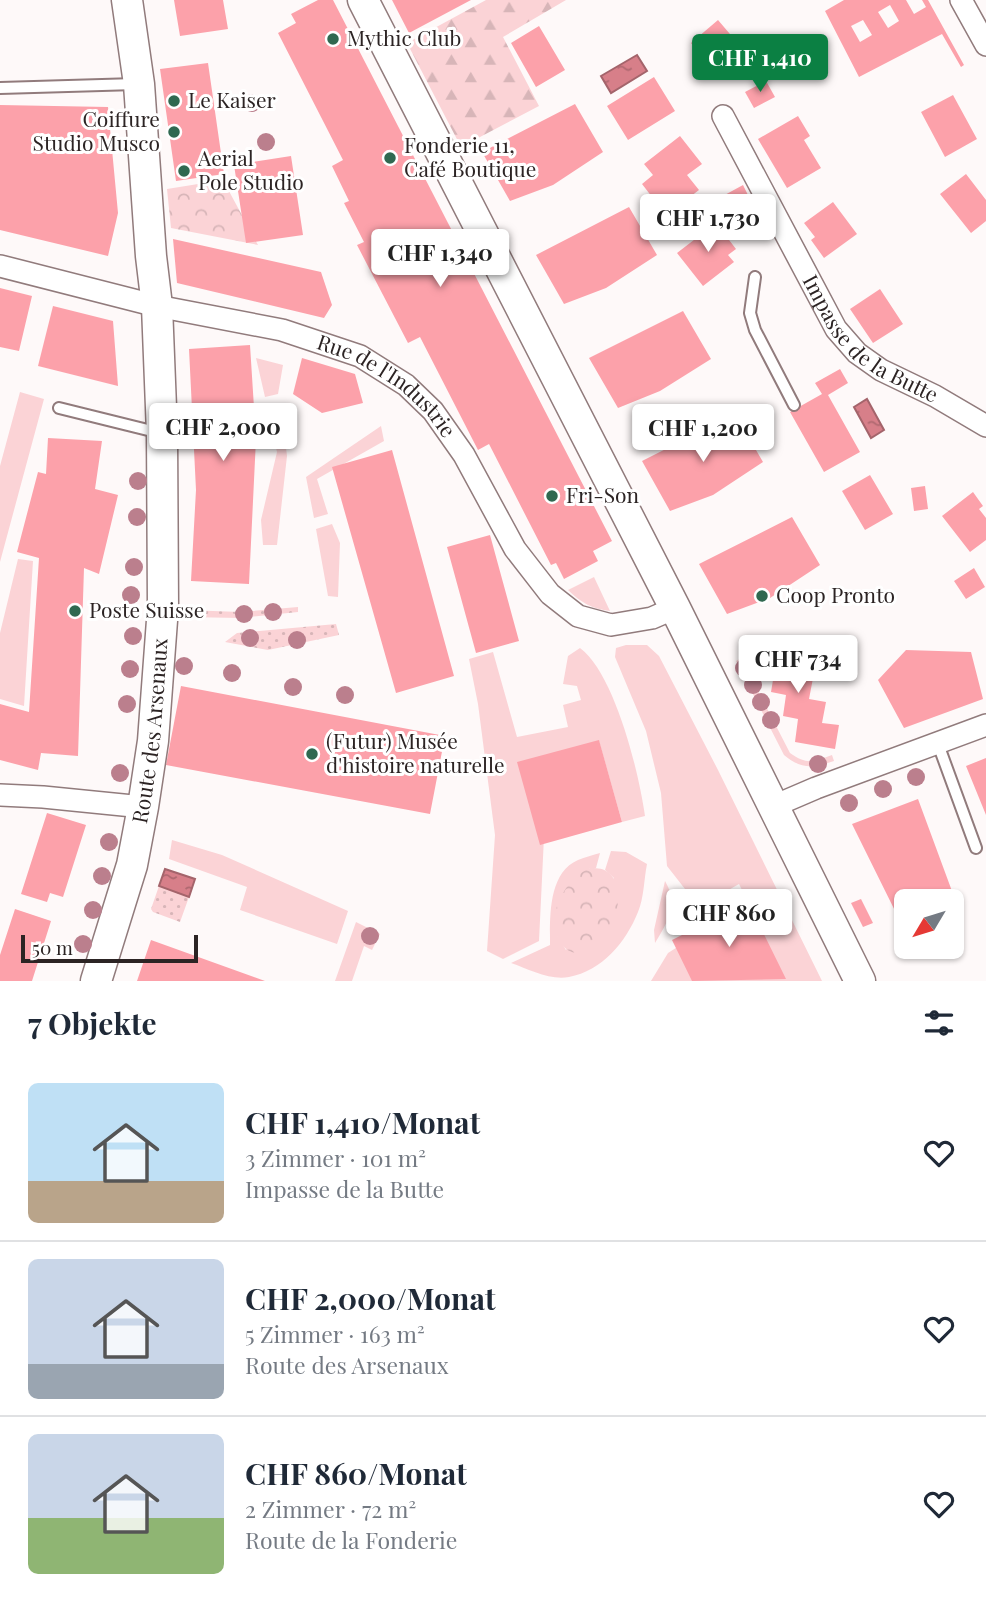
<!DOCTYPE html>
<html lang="de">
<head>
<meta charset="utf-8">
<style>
  :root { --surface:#fff; --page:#f6f6f7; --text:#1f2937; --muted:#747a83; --line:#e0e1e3; --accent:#0b8043 }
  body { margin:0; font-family:"Playfair Display",serif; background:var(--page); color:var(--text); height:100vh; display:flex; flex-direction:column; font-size:26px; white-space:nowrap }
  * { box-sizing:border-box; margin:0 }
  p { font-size:23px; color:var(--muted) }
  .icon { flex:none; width:38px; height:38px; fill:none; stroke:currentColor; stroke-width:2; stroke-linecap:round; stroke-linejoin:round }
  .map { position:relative; height:981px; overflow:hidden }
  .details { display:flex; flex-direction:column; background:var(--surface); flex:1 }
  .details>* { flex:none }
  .needle { width:46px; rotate:232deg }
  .controls { position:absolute; left:894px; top:889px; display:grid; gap:14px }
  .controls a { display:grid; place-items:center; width:70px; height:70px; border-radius:10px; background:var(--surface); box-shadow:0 2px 5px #0004; font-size:35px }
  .scale { position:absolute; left:21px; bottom:18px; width:177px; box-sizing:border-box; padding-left:7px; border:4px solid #2c2424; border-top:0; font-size:19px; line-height:24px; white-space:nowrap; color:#2c2424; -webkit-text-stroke:5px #fff; paint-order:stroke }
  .price { position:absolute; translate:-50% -60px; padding:0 16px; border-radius:7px; background:#fff; color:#222; font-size:23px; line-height:46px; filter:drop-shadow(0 2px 4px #0008) }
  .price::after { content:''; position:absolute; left:50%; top:42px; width:21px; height:16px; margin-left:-10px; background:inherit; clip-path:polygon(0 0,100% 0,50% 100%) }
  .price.active { background:var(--accent); color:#fff }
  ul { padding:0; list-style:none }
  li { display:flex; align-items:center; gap:21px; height:175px; padding:0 28px }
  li+li { border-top:2px solid var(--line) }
  li span { display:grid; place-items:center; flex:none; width:196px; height:140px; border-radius:10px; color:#555 }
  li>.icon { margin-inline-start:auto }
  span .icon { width:84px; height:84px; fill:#fffc; stroke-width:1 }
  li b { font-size:30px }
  h2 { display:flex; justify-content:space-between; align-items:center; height:84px; padding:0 28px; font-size:30px }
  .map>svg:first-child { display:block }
  .grass { fill:#fbd3d6 }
  .forest { fill:url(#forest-firs) }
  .park { fill:url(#park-crowns) }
  .garden { fill:url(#garden-dots) }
  .water { fill:url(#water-ripples); stroke:#a4646b; stroke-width:2 }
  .building { fill:#fca1aa; fill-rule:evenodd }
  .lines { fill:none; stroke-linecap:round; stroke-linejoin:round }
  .lane-casing { stroke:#917b7c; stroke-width:14 }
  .street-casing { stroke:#917b7c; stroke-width:24 }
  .secondary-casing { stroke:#917b7c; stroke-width:33 }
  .lane { stroke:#fff; stroke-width:10 }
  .street { stroke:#fff; stroke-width:21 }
  .secondary { stroke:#fff; stroke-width:30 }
  .tree { fill:#bb7f8d }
  .poi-dot { fill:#306850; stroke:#fff; stroke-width:2.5 }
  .labels { text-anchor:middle; stroke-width:6; stroke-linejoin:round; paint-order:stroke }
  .poi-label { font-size:21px; fill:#2c2424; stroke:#fff; text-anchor:start }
  .street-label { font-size:21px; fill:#2c2424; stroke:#fff }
</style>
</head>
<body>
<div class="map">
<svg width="986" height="981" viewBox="0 0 986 981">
  <defs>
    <pattern id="forest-firs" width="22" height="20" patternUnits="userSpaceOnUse" patternTransform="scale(1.75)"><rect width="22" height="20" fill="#fbd3d6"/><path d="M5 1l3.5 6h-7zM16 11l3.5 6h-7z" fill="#d7b5b8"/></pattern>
    <pattern id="park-crowns" width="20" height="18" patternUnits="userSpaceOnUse" patternTransform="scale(1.75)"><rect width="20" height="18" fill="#fbd3d6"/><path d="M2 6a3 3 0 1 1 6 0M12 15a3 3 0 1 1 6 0" fill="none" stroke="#d7b5b8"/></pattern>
    <pattern id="garden-dots" width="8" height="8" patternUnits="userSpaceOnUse" patternTransform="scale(1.75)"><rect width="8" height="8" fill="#fbd3d6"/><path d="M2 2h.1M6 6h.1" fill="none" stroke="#d7b5b8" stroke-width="1.8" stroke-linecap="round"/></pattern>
    <pattern id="water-ripples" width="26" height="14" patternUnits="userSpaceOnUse" patternTransform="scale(1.75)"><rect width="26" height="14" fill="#d77f89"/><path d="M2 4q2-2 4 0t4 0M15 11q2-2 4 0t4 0" fill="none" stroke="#af6870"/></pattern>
  </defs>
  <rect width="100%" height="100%" fill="#fef9f9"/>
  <!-- grass -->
  <path class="grass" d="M256,358L283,365L278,394L265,397Z
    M20,392L44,399L0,562V466Z
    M281,407L287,456L277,545H263L261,520L277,452L267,409Z
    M381,426L384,441L317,479L328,514L314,518L306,477Z
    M332,524L340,543L338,597L328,596L316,529Z
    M18,559L33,561L24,706L0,699V633Z
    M594,577L610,611C593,609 581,603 568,590Z
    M626,645H647L659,656L718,770L822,981H651L668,953L748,902L739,884L695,909L685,889L667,866L661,793L646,731L615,657L616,648Z
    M580,648C615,674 639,773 645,816L622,822L599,741L544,837L539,941L503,959L487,951L495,835L478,704L469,659L493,652L517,737L568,727L563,705L581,700L577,686L563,684L568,656Z
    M741,658L790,753C807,765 813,762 832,755L834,761C814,768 802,770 784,755L736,661Z
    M172,840L222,855L348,911L337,944L240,910L247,887L169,859Z
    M611,851L626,852L647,864C644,879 644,898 638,912C626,942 602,971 569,977C551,981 528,969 511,963L550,945C550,917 548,873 578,860C585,857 593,855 600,853L596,868H590L556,914L557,935L566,950L614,878L605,870Z
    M665,881C679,905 668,921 655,943L654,930Z
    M356,922L380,934L372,950L364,946L352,981H335Z"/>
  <!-- forest -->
  <path class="forest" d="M486,0H566L503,37L539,106L461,147L407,43Z"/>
  <!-- park -->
  <path class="park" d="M223,180L258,245L171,228L167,189Z
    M590,868C595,868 602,868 606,871C630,885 614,936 596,948C592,951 585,953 581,954C576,953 569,952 565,948C540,924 564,878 590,868Z"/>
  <!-- garden -->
  <path class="garden" d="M298,607V612L240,618L185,617V610L241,612Z
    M336,624L339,635L268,650L225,642L237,633Z
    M159,886L189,897L180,922L153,912L151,909Z"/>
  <!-- water -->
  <path class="water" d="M637,55L647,71L611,93L601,76Z
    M867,399L884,430L871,438L854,407Z
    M165,869L195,879L189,897L159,886Z"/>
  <!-- building -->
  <path class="building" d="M174,0H223L228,29L180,36Z
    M318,0H333L612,541L593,551L598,561L564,579L556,563L551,565L489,444L478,450L420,337L408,343L357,245L364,242L344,203L349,201L332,166L343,160L278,33L296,23L291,14Z
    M392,0H471L409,33Z
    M844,0H906L914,14L926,7L922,0H928L964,65L961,67L942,34L859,77L825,11ZM890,5L899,21L888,28L878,12ZM863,20L872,35L860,42L851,26Z
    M718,20L747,54L720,77L691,43Z
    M539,26L565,70L536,87L511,43Z
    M208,63L224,174L176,181L160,69Z
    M654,77L675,111L628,140L607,106Z
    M766,81L775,97L754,108L745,92Z
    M953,95L977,139L945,157L921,112Z
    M575,104L603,152L553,185L510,201L482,152Z
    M0,105L108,107L118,213L108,256L0,230Z
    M798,116L810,136L804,140L821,168L787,188L758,139Z
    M680,136L702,164L687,175L699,190L666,215L642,184L653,175L644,164Z
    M291,156L303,235L246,243L234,165Z
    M966,174L986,200V221L971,233L940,194Z
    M743,185L749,197L728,208L721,197Z
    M833,202L857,234L824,258L811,240L815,237L804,223Z
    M629,207L657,255L606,288L564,304L536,255Z
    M716,223L736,249L728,255L734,262L703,286L677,253Z
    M173,239L321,272L332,305L324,318L177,283Z
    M0,288L32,296L19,351L0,347Z
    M880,289L903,324L873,343L850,309Z
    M53,306L113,321L118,386L38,366Z
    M683,311L711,359L660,391L618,408L589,358Z
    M250,345L256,439L249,584L191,581L196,490L189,349Z
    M302,358L355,374L363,403L322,413L293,394Z
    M840,369L848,383L828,395L860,452L824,472L790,412L822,394L815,383Z
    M735,414L763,462L713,495L670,511L642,461Z
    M48,438L102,441L95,489L118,495L99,574L84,568L78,756L41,753L38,770L0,760V704L29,712L39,558L17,552L38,472L46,474Z
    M392,450L454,676L396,693L332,467Z
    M870,475L893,514L865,530L842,491Z
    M925,486L928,509L914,511L911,488Z
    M973,492L983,506L979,509L986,518V540L970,552L942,516Z
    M792,517L820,565L770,598L727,614L699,564Z
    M490,535L519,641L476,653L447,547Z
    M974,568L985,587L966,599L954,581Z
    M763,642L803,649L800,671L814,673L809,699L826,702L822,723L839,725L835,749L795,742L798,719L783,716L786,695L771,692L775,668L759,666Z
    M906,650L971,652L983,699L904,728L878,680Z
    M181,686L445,736L430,814L166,765Z
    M599,740L622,822L540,845L517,762Z
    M986,758V815L966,766Z
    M918,799L956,902L952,904V901H906V926L903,927L852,824Z
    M47,813L86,825L63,897L50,893L47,902L21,894Z
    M861,899L873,923L863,927L851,903Z
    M748,902L786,979L692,981L672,940Z
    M15,909L51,921L32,981H0V955Z
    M151,940L265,981H137Z"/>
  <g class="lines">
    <!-- lane casing -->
    <g class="lane-casing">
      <path id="lane" d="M0,88L136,84
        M755,277L750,313L755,330L794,405
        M59,408L160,433
        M938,744L976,848"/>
    </g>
    <!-- street casing -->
    <g class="street-casing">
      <g id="street">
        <path d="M961,0L986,45"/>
        <path id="s1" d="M723,116L836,329L857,353L881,370L935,396L986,426"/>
        <path id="s2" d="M0,266L157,306L282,330L360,356L406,385L433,411L464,455L515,549L550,594L578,616L611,625L652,618L675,608"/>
        <path d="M0,795L43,797L143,807"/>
        <path d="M774,806L816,788L986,725"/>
      </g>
    </g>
    <!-- secondary casing -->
    <g class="secondary-casing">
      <g id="secondary">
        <path d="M363,0L675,608L860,981"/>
        <path id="s3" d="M96,981L132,865L143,807L153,741L163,607L162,433L157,306L151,256L139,84L127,0"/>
      </g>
    </g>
    <!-- lane -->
    <use href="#lane" class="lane"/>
    <!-- street -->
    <use href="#street" class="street"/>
    <!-- secondary -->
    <use href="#secondary" class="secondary"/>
  </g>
  <!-- trees -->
  <g class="tree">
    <circle cx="252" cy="103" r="9"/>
    <circle cx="266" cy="142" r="9"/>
    <circle cx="138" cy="481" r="9"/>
    <circle cx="137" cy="517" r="9"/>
    <circle cx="134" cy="567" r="9"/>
    <circle cx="131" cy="595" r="9"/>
    <circle cx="273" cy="612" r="9"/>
    <circle cx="244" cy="614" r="9"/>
    <circle cx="133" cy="636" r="9"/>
    <circle cx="250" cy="638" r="9"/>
    <circle cx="297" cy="640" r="9"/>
    <circle cx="184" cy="666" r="9"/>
    <circle cx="744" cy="668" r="9"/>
    <circle cx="130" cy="669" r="9"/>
    <circle cx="232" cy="673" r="9"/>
    <circle cx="753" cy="685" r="9"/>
    <circle cx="293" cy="687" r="9"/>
    <circle cx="345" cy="695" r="9"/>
    <circle cx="761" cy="702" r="9"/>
    <circle cx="127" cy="704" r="9"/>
    <circle cx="771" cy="720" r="9"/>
    <circle cx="818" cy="764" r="9"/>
    <circle cx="120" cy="773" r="9"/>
    <circle cx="916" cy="777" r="9"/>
    <circle cx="883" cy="789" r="9"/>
    <circle cx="849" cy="803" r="9"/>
    <circle cx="109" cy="842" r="9"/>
    <circle cx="102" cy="876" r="9"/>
    <circle cx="93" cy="910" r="9"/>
    <circle cx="370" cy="936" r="9"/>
    <circle cx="83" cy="944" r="9"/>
  </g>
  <!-- markers -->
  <g class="poi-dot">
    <circle cx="333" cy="39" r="7"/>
    <circle cx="174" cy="101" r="7"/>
    <circle cx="174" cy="132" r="7"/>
    <circle cx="390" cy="158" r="7"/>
    <circle cx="184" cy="171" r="7"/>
    <circle cx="552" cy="496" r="7"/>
    <circle cx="762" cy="596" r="7"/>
    <circle cx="75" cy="611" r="7"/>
    <circle cx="312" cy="754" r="7"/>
  </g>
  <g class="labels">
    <!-- poi labels -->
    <g class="poi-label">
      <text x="347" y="46">Mythic Club</text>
      <text x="188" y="108">Le Kaiser</text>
      <text x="160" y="127" text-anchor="end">Coiffure<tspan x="160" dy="24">Studio Musco</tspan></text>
      <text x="404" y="153">Fonderie 11,<tspan x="404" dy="24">Café Boutique</tspan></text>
      <text x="198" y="166">Aerial<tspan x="198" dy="24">Pole Studio</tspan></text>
      <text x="566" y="503">Fri-Son</text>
      <text x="776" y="603">Coop Pronto</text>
      <text x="89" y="618">Poste Suisse</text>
      <text x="326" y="749">(Futur) Musée<tspan x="326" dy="24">d'histoire naturelle</tspan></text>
    </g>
    <!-- street labels -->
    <g class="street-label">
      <text dy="7" stroke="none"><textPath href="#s1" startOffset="273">Impasse de la Butte</textPath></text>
      <text dy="7" stroke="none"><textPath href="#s2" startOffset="410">Rue de l'Industrie</textPath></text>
      <text dy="7" stroke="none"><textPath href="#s3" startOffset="257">Route des Arsenaux</textPath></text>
    </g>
  </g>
</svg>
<div class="controls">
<a><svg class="needle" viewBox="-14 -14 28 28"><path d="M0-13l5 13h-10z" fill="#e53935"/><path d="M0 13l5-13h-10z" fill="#747a83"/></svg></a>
</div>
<div class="scale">50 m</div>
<b class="price active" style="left:760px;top:94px">CHF 1,410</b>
<b class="price" style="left:708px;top:254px">CHF 1,730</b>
<b class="price" style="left:440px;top:289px">CHF 1,340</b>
<b class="price" style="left:223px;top:463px">CHF 2,000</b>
<b class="price" style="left:703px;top:464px">CHF 1,200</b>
<b class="price" style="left:798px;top:695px">CHF 734</b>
<b class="price" style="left:729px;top:949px">CHF 860</b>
</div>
<section class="details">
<h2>7 Objekte<svg class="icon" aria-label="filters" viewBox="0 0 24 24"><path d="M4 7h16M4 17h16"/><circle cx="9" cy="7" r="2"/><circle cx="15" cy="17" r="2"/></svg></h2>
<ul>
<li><span style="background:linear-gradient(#bfe0f5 70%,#b9a48a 0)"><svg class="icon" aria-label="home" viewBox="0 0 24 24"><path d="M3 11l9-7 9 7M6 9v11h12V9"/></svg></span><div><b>CHF 1,410/Monat</b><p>3 Zimmer · 101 m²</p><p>Impasse de la Butte</p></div><svg class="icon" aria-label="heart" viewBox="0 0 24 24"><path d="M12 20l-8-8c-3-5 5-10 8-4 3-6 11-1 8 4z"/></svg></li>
<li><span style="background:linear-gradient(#c9d6e8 75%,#9aa5b1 0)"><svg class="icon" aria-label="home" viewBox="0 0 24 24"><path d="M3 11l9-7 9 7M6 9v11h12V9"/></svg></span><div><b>CHF 2,000/Monat</b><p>5 Zimmer · 163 m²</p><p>Route des Arsenaux</p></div><svg class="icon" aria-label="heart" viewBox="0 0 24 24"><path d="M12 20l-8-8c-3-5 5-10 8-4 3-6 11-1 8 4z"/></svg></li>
<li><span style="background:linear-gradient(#c9d6e8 60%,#8fb573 0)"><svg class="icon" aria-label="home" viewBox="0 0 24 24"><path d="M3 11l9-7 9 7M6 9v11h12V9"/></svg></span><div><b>CHF 860/Monat</b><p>2 Zimmer · 72 m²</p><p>Route de la Fonderie</p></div><svg class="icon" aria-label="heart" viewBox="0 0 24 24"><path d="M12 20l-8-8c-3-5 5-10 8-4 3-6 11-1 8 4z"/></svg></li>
</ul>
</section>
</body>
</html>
